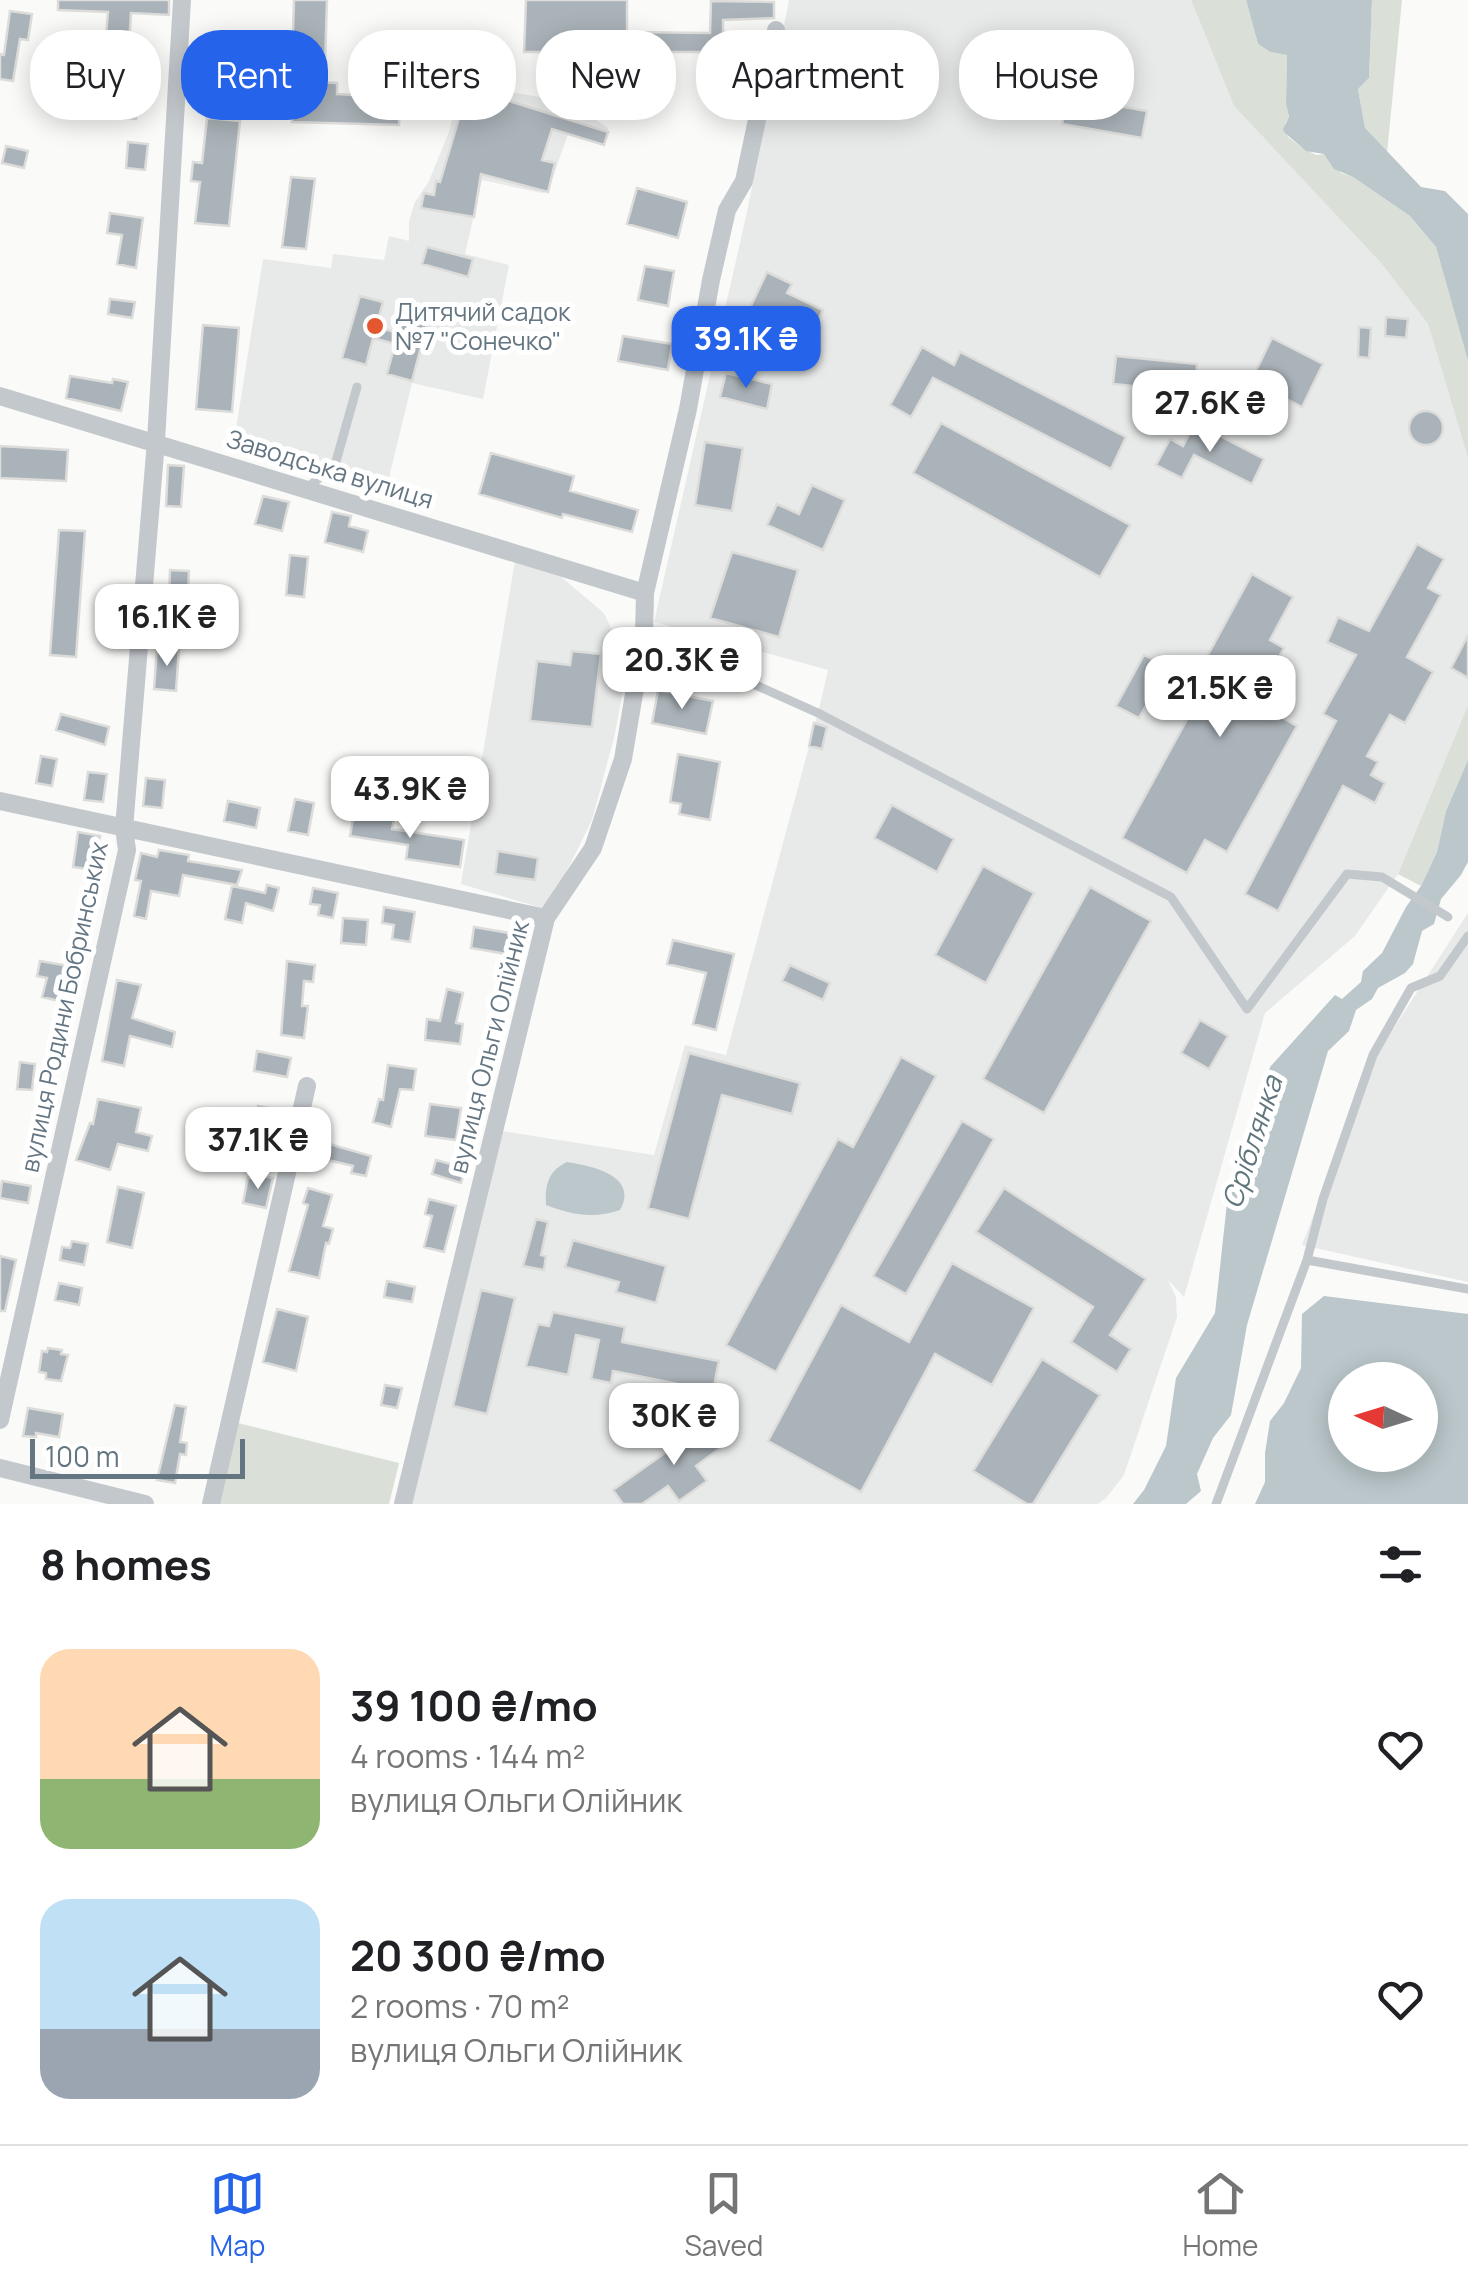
<!DOCTYPE html>
<html lang="en">
<head>
<meta charset="utf-8">
<style>
  :root { --surface:#fff; --page:#f6f6f6; --text:#202124; --muted:#757577; --line:#e0e0e0; --accent:#2563eb }
  body { margin:0; font-family:Manrope,sans-serif; background:var(--page); color:var(--text); height:100vh; display:flex; flex-direction:column; font-size:38px; white-space:nowrap }
  * { box-sizing:border-box; margin:0 }
  p { font-size:32px; color:var(--muted) }
  .icon { flex:none; width:55px; height:55px; fill:none; stroke:currentColor; stroke-width:2; stroke-linecap:round; stroke-linejoin:round }
  .map { position:relative; height:1504px; overflow:hidden }
  .details { display:flex; flex-direction:column; background:var(--surface); flex:1 }
  .details>* { flex:none }
  .top-card { position:absolute; left:30px; top:30px; width:1410px; height:90px; display:flex; gap:20px }
  .needle { width:65px; rotate:274deg }
  .tools { position:absolute; left:1328px; top:1362px; display:grid; gap:20px }
  .tools a { display:grid; place-items:center; width:110px; height:110px; border-radius:50%; background:var(--surface); box-shadow:0 5px 25px #0003; font-size:50px }
  .scale { position:absolute; left:30px; bottom:25px; width:215px; box-sizing:border-box; padding-left:10px; border:5px solid #657683; border-top:0; font-size:28px; line-height:35px; white-space:nowrap; color:#657683; -webkit-text-stroke:8px #fff; paint-order:stroke }
  .price { position:absolute; translate:-50% -85px; padding:0 22px; border-radius:20px; background:#fff; color:#222; font-size:32px; line-height:65px; filter:drop-shadow(0 2px 5px #0008) }
  .price::after { content:''; position:absolute; left:50%; top:60px; width:30px; height:22px; margin-left:-15px; background:inherit; clip-path:polygon(0 0,100% 0,50% 100%) }
  .price.current { background:var(--accent); color:#fff }
  ul { padding:0; list-style:none }
  li { display:flex; align-items:center; gap:30px; height:250px; padding:0 40px }
  li span { display:grid; place-items:center; flex:none; width:280px; height:200px; border-radius:30px; color:#555 }
  li>.icon { margin-inline-start:auto }
  span .icon { width:120px; height:120px; fill:#fffc; stroke-width:1 }
  li b { font-size:42px }
  h2 { display:flex; justify-content:space-between; align-items:center; height:120px; padding:0 40px; font-size:42px }
  .pill { padding:0 35px; border-radius:40px; background:var(--surface); box-shadow:0 5px 25px #0003; font-size:35px; line-height:90px }
  .pill.current { background:var(--accent); color:#fff }
  .menu { display:flex; justify-content:space-around; align-items:center; height:140px; border-top:2px solid var(--line); background:var(--surface); font-size:28px; color:var(--muted) }
  .menu a { display:grid; justify-items:center; gap:5px }
  .menu .current { color:var(--accent) }
  .map>svg:first-child { display:block }
  .built { fill:#e8e9e9 }
  .green { fill:#dadfd7 }
  .water { fill:#bbc7cb; fill-rule:evenodd }
  .building { fill:#aab3b9; stroke:#dcdcda; stroke-width:2.5 }
  .lines { fill:none; stroke-linecap:round; stroke-linejoin:round }
  .lane { stroke:#c3c8cc; stroke-width:9 }
  .street { stroke:#c3c8cc; stroke-width:18 }
  .poi-dot { fill:#e4572e; stroke:#fff; stroke-width:4 }
  .labels { text-anchor:middle; stroke-width:10; stroke-linejoin:round; paint-order:stroke }
  .poi-label { font-size:25px; fill:#657683; stroke:#fff; text-anchor:start }
  .street-label { font-size:25px; fill:#657683; stroke:#fff }
  .water-label { font-size:28px; font-style:italic; fill:#60757c; stroke:#fff }
</style>
</head>
<body>
<div class="map">
<svg width="1468" height="1504" viewBox="0 0 1468 1504">
  <rect width="100%" height="100%" fill="#fafaf8"/>
  <!-- built -->
  <path class="built" d="M789,0H1191L1234,106L1381,263L1428,324L1468,458V705L1398,874L1355,936L1265,1013L1184,1297L1168,1280L1176,1297L1177,1317L1124,1475L1106,1498L1098,1504H408L502,1131L654,1155L685,1045L726,1055L818,713L828,670L654,622L747,212Z
    M461,84L569,102L608,128L604,145L568,134L548,191L542,193L482,180L465,254L509,265L483,399L412,383L385,494L233,448L263,259L331,268L333,254L384,260L389,236L409,241V221L415,202L428,183L449,132Z
    M515,561L560,576L604,613L623,654L624,686L614,738L592,820L556,893L542,908L461,884Z
    M1468,913V1282L1302,1245L1372,1062Z"/>
  <!-- green -->
  <path class="green" d="M1191,0H1246L1258,44L1270,52L1287,55L1286,104L1289,118L1285,123L1288,137L1301,147L1316,155L1325,154L1341,173L1353,177L1410,216L1436,247L1468,361V458L1428,324L1381,263L1234,106Z
    M1372,0H1402L1387,153L1365,128L1358,89L1369,78Z
    M1468,705V760L1446,811L1437,852L1421,886L1398,874Z
    M238,1423L399,1463L389,1504H218Z"/>
  <!-- water -->
  <path class="water" d="M1246,0H1372L1369,78L1358,89L1365,128L1421,187L1445,191L1468,214V361L1436,247L1410,216L1353,177L1334,169L1324,154L1306,151L1285,133L1283,129L1289,117L1286,104L1287,55L1270,52L1258,44Z
    M1468,760V862L1461,875L1441,899L1434,924L1422,931L1413,964L1405,973L1378,988L1372,999L1356,1010L1349,1031L1328,1051L1247,1325L1231,1415L1213,1438L1197,1474L1201,1491L1186,1504H1133L1144,1490L1166,1446L1176,1378L1215,1313L1227,1203L1264,1095L1270,1067L1335,995L1342,999L1361,982L1363,971L1382,953L1406,907L1421,886L1437,852L1446,811Z
    M567,1162C593,1166 639,1176 620,1210C594,1219 572,1215 546,1205C545,1185 548,1171 567,1162Z
    M1324,1296L1468,1314V1504H1255L1265,1482V1453L1270,1421L1284,1403L1301,1368L1302,1314ZM1345,1380H1420V1455H1345Z"/>
  <!-- building -->
  <path class="building" d="M58,0H169V15L131,13L128,61L104,59L108,12L58,10Z
    M294,0H327L325,64L292,63Z
    M526,0H627V32L710,33L711,1L774,2V18L723,20V52H524Z
    M10,11L32,14L28,40L20,39L13,81L0,79V54L4,55Z
    M206,46L232,47L230,73L205,71Z
    M371,51L402,52L399,125L292,122L294,93L316,94L317,82L337,83V94L370,96Z
    M468,88L608,132L604,145L552,129L542,160L555,163L548,192L481,174L474,217L421,208L424,193L434,195L436,181L440,182Z
    M115,95L138,97L136,119L113,117Z
    M1067,97L1147,111L1142,138L1062,124Z
    M207,118L240,121L229,226L195,223L200,182L191,181L193,162L202,163Z
    M128,142L148,144L145,170L126,168Z
    M6,146L28,151L24,168L2,163Z
    M291,177L315,179L306,249L282,247Z
    M637,188L687,202L678,238L627,224Z
    M110,213L143,218L136,268L117,264L122,235L107,233Z
    M427,247L473,259L468,277L422,264Z
    M645,266L674,271L668,306L638,300Z
    M767,272L792,284L787,293L823,310L811,337L750,308Z
    M360,296L383,302L376,327L398,333L406,306L430,313L412,381L387,374L395,344L373,338L366,365L342,358Z
    M110,299L135,302L132,318L108,314Z
    M1386,317L1408,319L1406,338L1385,336Z
    M203,325L239,328L232,412L196,409Z
    M1359,327L1371,328L1369,358L1358,357Z
    M623,336L672,344L668,370L618,361Z
    M1272,338L1323,364L1302,407L1251,381Z
    M922,347L954,365L960,352L1126,437L1111,469L933,378L911,417L890,405Z
    M1116,356L1197,364L1195,392L1113,384Z
    M1218,371L1255,392L1243,414L1205,394Z
    M726,373L772,384L767,409L720,397Z
    M70,376L112,383L113,379L128,382L121,411L66,398Z
    M1409 428a17 17 0 1 1 34 0a17 17 0 1 1-34 0Z
    M941,423L1130,525L1100,577L913,473Z
    M1195,423L1264,459L1252,484L1194,455L1182,478L1156,465L1170,439L1183,446Z
    M705,442L743,448L732,511L695,505Z
    M0,446L68,450L66,481L0,478Z
    M491,453L574,476L570,491L638,510L632,532L563,514L562,518L479,494Z
    M168,465L184,466L181,507L166,506Z
    M812,485L845,500L823,550L767,525L777,504L799,514Z
    M263,496L289,502L282,531L255,524Z
    M332,512L351,516L349,526L368,531L363,552L325,542Z
    M59,530L85,531L76,657L50,655Z
    M1417,544L1444,559L1428,588L1441,595L1407,657L1433,672L1405,723L1390,715L1367,756L1378,762L1371,775L1385,783L1375,803L1343,786L1278,911L1245,894L1336,721L1323,714L1356,655L1327,642L1338,617L1369,631Z
    M732,552L798,570L779,637L710,618Z
    M290,555L308,557L304,597L286,595Z
    M170,570L189,571L187,621L168,620Z
    M1252,574L1293,597L1270,640L1284,648L1254,702L1297,726L1227,852L1205,840L1187,873L1122,838L1207,683L1196,677Z
    M1468,635V678L1451,668Z
    M157,647L179,648L176,691L154,689Z
    M572,651L601,654L592,727L530,721L537,661L570,665Z
    M1144,655L1167,667L1139,718L1116,706Z
    M658,690L713,701L706,734L652,723Z
    M61,714L109,727L105,745L56,730Z
    M814,723L827,727L822,749L809,746Z
    M678,754L720,762L710,820L679,814L681,804L670,802Z
    M41,756L57,759L52,786L36,783Z
    M88,772L107,774L103,802L84,800Z
    M146,778L165,780L162,808L143,806Z
    M295,799L314,803L308,835L288,831Z
    M228,801L260,808L256,828L224,821Z
    M892,805L954,839L937,872L874,838Z
    M354,813L394,820L392,829L464,840L460,867L406,859L408,845L350,836Z
    M78,832L100,836L94,870L73,867Z
    M159,850L189,855L188,861L242,870L237,885L183,875L179,896L151,891L146,919L134,916L141,881L135,880L141,853L157,857Z
    M498,851L538,858L535,880L495,874Z
    M983,866L1034,893L986,983L935,955Z
    M267,885L279,888L273,911L246,903L242,923L225,919L232,886L265,893Z
    M1090,887L1151,921L1044,1113L983,1079Z
    M313,888L338,893L333,918L318,915L320,905L310,904Z
    M384,907L415,912L410,942L392,939L394,925L382,923Z
    M343,918L368,920L366,945L341,943Z
    M474,927L521,935L518,956L471,948Z
    M673,940L734,954L716,1030L693,1024L706,973L667,964Z
    M40,961L75,967L68,1003L42,997L47,978L37,976Z
    M287,961L315,965L313,982L304,981L302,1006H308L304,1038L281,1035Z
    M790,965L830,983L823,1000L782,981Z
    M117,980L141,985L132,1018L175,1032L172,1047L130,1036L124,1066L102,1061Z
    M447,989L463,993L456,1023L463,1024L460,1044L425,1040L427,1019L440,1021Z
    M1200,1020L1228,1036L1209,1069L1181,1053Z
    M257,1051L291,1058L287,1077L254,1071Z
    M689,1053L800,1083L792,1114L722,1095L689,1219L648,1208Z
    M901,1057L936,1076L776,1372L726,1345L838,1139L853,1147Z
    M20,1062L35,1064L32,1090L17,1089Z
    M388,1065L416,1069L413,1090L400,1089L391,1127L373,1122L379,1099L383,1100Z
    M98,1099L141,1108L136,1132L152,1136L148,1151L118,1144L110,1170L76,1160L90,1123L93,1124Z
    M430,1104L461,1108L456,1140L425,1136Z
    M258,1106L278,1110L273,1135L283,1137L280,1149L260,1145L258,1156L238,1153L241,1136L252,1138Z
    M962,1121L994,1139L906,1294L873,1276Z
    M319,1141L371,1156L366,1176L351,1173L353,1166L315,1157Z
    M436,1160L465,1168L461,1183L432,1174Z
    M263,1176L273,1178L266,1208L243,1203L248,1177L262,1180Z
    M2,1181L31,1186L28,1203L0,1198Z
    M118,1187L144,1193L132,1248L107,1242Z
    M308,1188L332,1195L323,1226L333,1229L329,1244L326,1243L319,1278L289,1271L308,1205L303,1203Z
    M1004,1188L1146,1279L1110,1335L1131,1349L1117,1372L1071,1342L1093,1307L976,1232Z
    M429,1199L456,1206L444,1252L424,1247L432,1216L425,1214Z
    M536,1219L548,1222L541,1255L546,1256L544,1270L523,1266Z
    M573,1240L666,1266L656,1303L616,1292L619,1282L565,1267Z
    M72,1241L88,1244L84,1265L60,1260L62,1247L70,1248Z
    M0,1256L16,1260L5,1311H0Z
    M952,1263L1034,1308L992,1385L935,1354L861,1492L768,1441L841,1305L909,1342Z
    M387,1281L415,1287L412,1302L384,1297Z
    M59,1283L82,1288L79,1305L55,1300Z
    M481,1290L515,1298L487,1414L453,1406Z
    M277,1309L308,1317L296,1371L263,1362Z
    M553,1312L625,1327L622,1342L719,1361L713,1391L613,1371L611,1383L591,1379L599,1340L576,1335L568,1375L526,1366L538,1324L549,1326Z
    M48,1348L62,1350L61,1354L68,1355L61,1381L46,1379V1373L39,1372L42,1351L47,1352Z
    M1042,1359L1100,1395L1033,1504H1027L973,1471Z
    M385,1385L402,1388L397,1408L381,1405Z
    M175,1405L186,1407L180,1442L187,1443L186,1455L180,1454L175,1483L157,1480Z
    M28,1408L63,1414L59,1437L36,1433V1437L23,1436Z
    M711,1420L727,1443L696,1466L707,1481L679,1501L668,1486L642,1504H623L613,1490Z"/>
  <g class="lines">
    <!-- lane -->
    <path class="lane" d="M307,488L335,465L357,387
      M644,635L818,713L1171,897L1247,1009L1347,874L1382,877L1448,917
      M1307,1260L1323,1199L1373,1055L1411,988L1440,976L1468,936
      M1216,1504L1307,1260L1468,1289"/>
    <!-- street -->
    <path class="street" d="M0,396L645,593
      M0,801L546,918
      M0,1420L127,850L124,828L156,441L182,0
      M0,1468L145,1504
      M211,1504L307,1086
      M403,1504L546,918L593,848L623,759L644,635L645,593L688,409L711,280L727,210L744,181L776,30"/>
  </g>
  <!-- markers -->
  <circle class="poi-dot" cx="375" cy="326" r="10"/>
  <g class="labels">
    <!-- poi labels -->
    <g class="poi-label">
      <text x="395" y="321">Дитячий садок<tspan x="395" dy="29">№7 "Сонечко"</tspan></text>
    </g>
    <!-- street labels -->
    <g class="street-label">
      <text transform="translate(330 469) rotate(17)" y="9">Заводська вулиця</text>
      <text transform="translate(64 1007) rotate(-78)" y="9">вулиця Родини Бобринських</text>
      <text transform="translate(489 1047) rotate(-76)" y="9">вулиця Ольги Олійник</text>
    </g>
    <!-- water labels -->
    <g class="water-label">
      <text transform="translate(1252 1142) rotate(-72)" y="10">Сріблянка</text>
    </g>
  </g>
</svg>
<div class="tools">
<a><svg class="needle" viewBox="-14 -14 28 28"><path d="M0-13l5 13h-10z" fill="#e53935"/><path d="M0 13l5-13h-10z" fill="#757577"/></svg></a>
</div>
<div class="scale">100 m</div>
<b class="price current" style="left:746px;top:391px">39.1K ₴</b>
<b class="price" style="left:1210px;top:455px">27.6K ₴</b>
<b class="price" style="left:167px;top:669px">16.1K ₴</b>
<b class="price" style="left:682px;top:712px">20.3K ₴</b>
<b class="price" style="left:1220px;top:740px">21.5K ₴</b>
<b class="price" style="left:410px;top:841px">43.9K ₴</b>
<b class="price" style="left:258px;top:1192px">37.1K ₴</b>
<b class="price" style="left:674px;top:1468px">30K ₴</b>
<div class="top-card">
<a class="pill">Buy</a>
<a class="pill current">Rent</a>
<a class="pill">Filters</a>
<a class="pill">New</a>
<a class="pill">Apartment</a>
<a class="pill">House</a>
</div>
</div>
<section class="details">
<h2>8 homes<svg class="icon" aria-label="filters" viewBox="0 0 24 24"><path d="M4 7h16M4 17h16"/><circle cx="9" cy="7" r="2"/><circle cx="15" cy="17" r="2"/></svg></h2>
<ul>
<li><span style="background:linear-gradient(#ffd9b3 65%,#8fb573 0)"><svg class="icon" aria-label="home" viewBox="0 0 24 24"><path d="M3 11l9-7 9 7M6 9v11h12V9"/></svg></span><div><b>39 100 ₴/mo</b><p>4 rooms · 144 m²</p><p>вулиця Ольги Олійник</p></div><svg class="icon" aria-label="heart" viewBox="0 0 24 24"><path d="M12 20l-8-8c-3-5 5-10 8-4 3-6 11-1 8 4z"/></svg></li>
<li><span style="background:linear-gradient(#bfe0f5 65%,#9aa5b1 0)"><svg class="icon" aria-label="home" viewBox="0 0 24 24"><path d="M3 11l9-7 9 7M6 9v11h12V9"/></svg></span><div><b>20 300 ₴/mo</b><p>2 rooms · 70 m²</p><p>вулиця Ольги Олійник</p></div><svg class="icon" aria-label="heart" viewBox="0 0 24 24"><path d="M12 20l-8-8c-3-5 5-10 8-4 3-6 11-1 8 4z"/></svg></li>
</ul>
</section>
<nav class="menu">
<a class="current"><svg class="icon" aria-label="map" viewBox="0 0 24 24"><path d="M3 6l6-2 6 2 6-2v14l-6 2-6-2-6 2zM9 4v14M15 6v14"/></svg>Map</a>
<a><svg class="icon" aria-label="saved" viewBox="0 0 24 24"><path d="M7 4h10v16l-5-4-5 4z"/></svg>Saved</a>
<a><svg class="icon" aria-label="home" viewBox="0 0 24 24"><path d="M3 11l9-7 9 7M6 9v11h12V9"/></svg>Home</a>
</nav>
</body>
</html>
